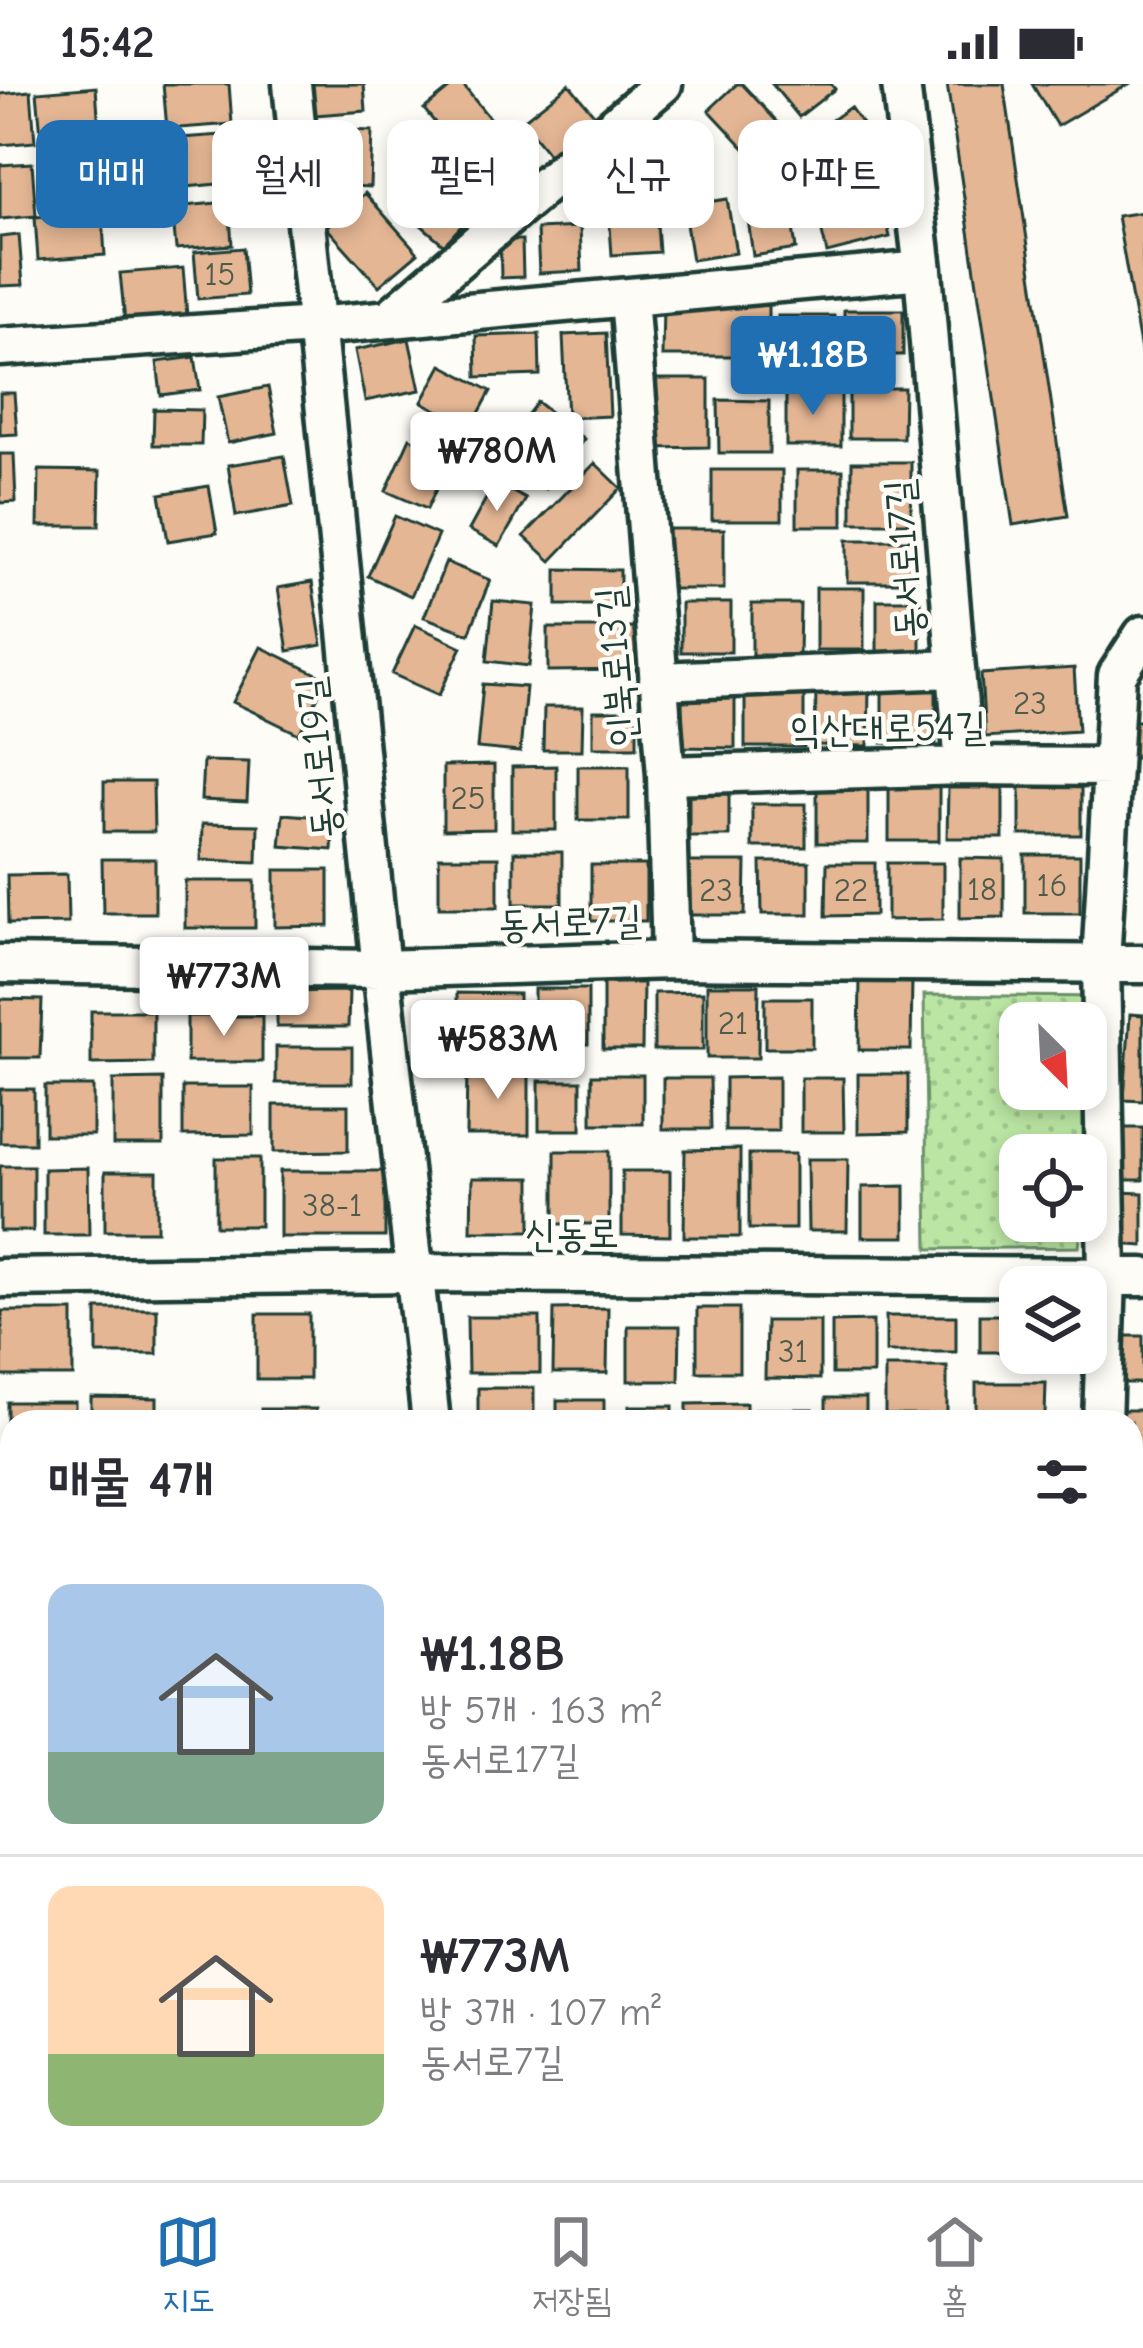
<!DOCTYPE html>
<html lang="ko">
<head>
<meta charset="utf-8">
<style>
  :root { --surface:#fff; --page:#f7f7f7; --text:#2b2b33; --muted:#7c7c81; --line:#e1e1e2; --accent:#1f6fb2 }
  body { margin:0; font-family:"Comic Neue","Poor Story",sans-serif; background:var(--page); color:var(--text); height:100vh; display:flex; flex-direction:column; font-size:45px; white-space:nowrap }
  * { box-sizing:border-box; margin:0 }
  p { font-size:39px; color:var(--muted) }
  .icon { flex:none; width:66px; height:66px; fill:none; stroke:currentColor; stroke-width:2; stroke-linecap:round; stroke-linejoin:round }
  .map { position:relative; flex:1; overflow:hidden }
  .details { position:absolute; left:0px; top:1326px; width:1143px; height:771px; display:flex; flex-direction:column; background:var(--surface); border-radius:36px 36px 0 0; box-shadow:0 6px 18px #0003 }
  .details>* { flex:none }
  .guide { position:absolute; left:36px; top:36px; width:1071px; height:108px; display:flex; gap:24px }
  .needle { width:78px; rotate:156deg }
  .controls { position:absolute; left:999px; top:918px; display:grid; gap:24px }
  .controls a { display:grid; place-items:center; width:108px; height:108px; border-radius:24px; background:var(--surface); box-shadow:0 6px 18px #0003; font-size:60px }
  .price { position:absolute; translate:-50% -102px; padding:0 27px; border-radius:12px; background:#fff; color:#222; font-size:39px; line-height:78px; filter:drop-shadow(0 3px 6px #0008) }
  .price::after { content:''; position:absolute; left:50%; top:72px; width:36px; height:27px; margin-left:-18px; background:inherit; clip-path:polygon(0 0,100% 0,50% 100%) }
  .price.selected { background:var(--accent); color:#fff }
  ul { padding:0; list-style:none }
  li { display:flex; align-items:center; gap:36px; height:300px; padding:0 48px }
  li+li { border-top:3px solid var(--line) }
  li span { display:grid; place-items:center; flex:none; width:336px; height:240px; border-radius:24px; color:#555 }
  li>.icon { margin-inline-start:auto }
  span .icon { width:144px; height:144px; fill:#fffc; stroke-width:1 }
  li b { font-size:51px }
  h2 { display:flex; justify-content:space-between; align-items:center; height:144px; padding:0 48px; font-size:51px }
  .pill { padding:0 42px; border-radius:24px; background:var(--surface); box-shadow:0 6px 18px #0003; font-size:42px; line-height:108px }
  .pill.selected { background:var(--accent); color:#fff }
  .status { display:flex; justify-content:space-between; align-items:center; height:84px; padding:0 60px; background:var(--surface); direction:ltr }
  .status svg { height:33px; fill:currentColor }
  .dock { display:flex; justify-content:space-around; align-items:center; height:168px; border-top:3px solid var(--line); background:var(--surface); font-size:33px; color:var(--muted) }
  .dock a { display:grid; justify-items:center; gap:6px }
  .dock .selected { color:var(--accent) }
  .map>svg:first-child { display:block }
  .park { fill:url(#park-dots); stroke:#6c916b; stroke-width:3; fill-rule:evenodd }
  .building { fill:#e4b694; stroke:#1f3d34; stroke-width:3 }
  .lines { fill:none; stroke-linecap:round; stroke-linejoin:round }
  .minor-casing { stroke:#1f3d34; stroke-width:45 }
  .minor { stroke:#fdfcf7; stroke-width:36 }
  .labels { text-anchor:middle; stroke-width:9; stroke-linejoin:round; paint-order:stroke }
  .number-label { font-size:33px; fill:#505b4c }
  .street-label { font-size:39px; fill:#1f3d34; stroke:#fdfcf7 }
</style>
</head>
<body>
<div class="status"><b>15:42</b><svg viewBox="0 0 49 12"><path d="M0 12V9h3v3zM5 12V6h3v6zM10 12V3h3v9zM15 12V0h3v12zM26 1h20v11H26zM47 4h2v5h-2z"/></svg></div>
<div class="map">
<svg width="1143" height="2096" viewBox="0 0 1143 2096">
  <defs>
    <pattern id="park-dots" width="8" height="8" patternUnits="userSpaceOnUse" patternTransform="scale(3)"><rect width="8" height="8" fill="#bae5a2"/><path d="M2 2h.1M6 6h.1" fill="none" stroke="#9fc58c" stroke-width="1.8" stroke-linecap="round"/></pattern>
  </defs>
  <rect width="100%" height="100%" fill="#fdfcf7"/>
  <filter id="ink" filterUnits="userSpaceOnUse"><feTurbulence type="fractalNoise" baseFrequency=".00833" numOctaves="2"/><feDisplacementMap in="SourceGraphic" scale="24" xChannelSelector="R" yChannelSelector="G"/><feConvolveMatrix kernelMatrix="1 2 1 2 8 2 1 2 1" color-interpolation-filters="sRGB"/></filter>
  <g filter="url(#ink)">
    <!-- park -->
    <path class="park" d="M924,911L1104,913L1086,1094V1071H1020V1137H1082L1079,1163L928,1165ZM1020,939H1086V1005H1020Z"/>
    <!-- building -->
    <path class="building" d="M163,0H229L232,40L167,45Z
      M300,0H364L366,27L303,32Z
      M455,0H462L503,51L468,80L424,25Z
      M569,0L598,35L551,73L522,37Z
      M737,0H742L782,43L751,71L709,26Z
      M772,0H831L835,5L799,33Z
      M947,0H1004L1068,432L1013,441Z
      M1032,0H1129L1057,42Z
      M96,3L99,46L41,51L37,8Z
      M31,7L35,58L0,61V10Z
      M850,23L878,63L844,87L816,47Z
      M314,45L372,47L370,103L312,100Z
      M707,45L714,97L670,104L663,51Z
      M236,50L240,98L185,103L181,54Z
      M107,64L111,112L45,117L41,69Z
      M651,73L654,121L603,125L600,76Z
      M32,79L36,132L0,135V81Z
      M424,89L471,131L444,161L397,120Z
      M365,109L418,169L379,202L326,143Z
      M880,110L890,153L827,169L816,124Z
      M727,115L736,169L692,176L683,122Z
      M789,115L796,165L753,172L746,121Z
      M229,118L232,161L176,165L172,123Z
      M656,126L659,168L612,171L609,129Z
      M102,127L105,171L38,176L35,133Z
      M1143,128V278L1117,132Z
      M580,143L582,187L539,189L537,145Z
      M19,151L23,201L0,202V153Z
      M500,156H522L523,193L501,194Z
      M243,164L247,211L198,215L194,168Z
      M183,184L187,232L125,238L120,189Z
      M663,219H768V272H662Z
      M844,226H903V271H844Z
      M778,232H834V278H778Z
      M606,249L610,332L567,334L563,251Z
      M539,250L540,291L477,293L476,252Z
      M409,255L420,306L365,317L355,266Z
      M195,273L200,306L161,311L157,278Z
      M442,281L491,307L471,344L422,318Z
      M650,295H709V363L651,364Z
      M268,303L277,349L228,359L218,313Z
      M849,304H904L903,354H849Z
      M786,305H841V362H786Z
      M0,309H14L17,350L0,351Z
      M718,316L769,317V369H719Z
      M537,318L584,355L546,405L498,369Z
      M154,325L202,326L201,361H153Z
      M410,354L451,372L427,425L386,407Z
      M0,370H14L16,418L0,419Z
      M284,372L293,422L236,432L228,381Z
      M852,378H911V439H852Z
      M595,379L621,404L551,477L524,452Z
      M39,386L100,387L99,442H38Z
      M712,386H782V436H712Z
      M797,386H843V442H797Z
      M495,398L526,415L499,462L469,446Z
      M209,402L217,449L168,457L160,410Z
      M395,432L438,451L411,512L368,492Z
      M661,445H724V505H661Z
      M847,456H916V498H847Z
      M446,478L490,496L469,550L424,533Z
      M557,485L620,486V521H557Z
      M312,498L322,561L288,567L278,504Z
      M816,504H864V566H816Z
      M877,516H920V569H877Z
      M493,517L535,521L529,582L487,577Z
      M681,519H731V568H681Z
      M752,520H800L799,571H752Z
      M415,541L462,563L439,611L392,590Z
      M548,544H636L637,586L548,587Z
      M261,563L327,595L299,650L233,618Z
      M1074,584L1078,647L985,653L981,590Z
      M936,594V659H882V595Z
      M483,600L526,603L520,668L477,664Z
      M816,604H869L868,662L815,661Z
      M735,605V664L682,663V606Z
      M745,611H804V663H745Z
      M544,623H583L582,666H543Z
      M593,627H637V663H593Z
      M1135,637H1143V674H1134Z
      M203,677L249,678L247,718L201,716Z
      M494,681V745L443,746V682Z
      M556,682V746H512V683Z
      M578,682H629V736H578Z
      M104,698H153L154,748H104Z
      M889,698H939V757H889Z
      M1020,701H1081V751H1020Z
      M948,704H1003V754H947Z
      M817,705H868V759H817Z
      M689,708H729V752H689Z
      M752,720H806V763H752Z
      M283,730L334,734L332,766L280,762Z
      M202,740L258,741L257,778L201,776Z
      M514,768H562V820H514Z
      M1025,771H1080V829H1025Z
      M439,773H498V823H439Z
      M960,774L1004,775V833L960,834Z
      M102,775H155V829H103Z
      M686,778H746L745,831H686Z
      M761,778H809V830H762Z
      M827,779H875V831L826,832Z
      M887,779H943V835L887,836Z
      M591,781H646V837H591Z
      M275,786H329V842L275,843Z
      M67,790L68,839L8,840L7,791Z
      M185,797H255V844H185Z
      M860,893H912L911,966H859Z
      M603,899H643L642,965H603Z
      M707,901H759L758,974H707Z
      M534,905H588V960L534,961Z
      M349,907L348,943H277V908Z
      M703,908V966H654V909Z
      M457,909L519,910V952H457Z
      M765,914H812V964H765Z
      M0,915L42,916L40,974H0Z
      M91,927H153V979L91,980Z
      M1130,930L1143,931V1017L1124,1016Z
      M187,932H262V978H187Z
      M276,963H352V999H276Z
      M467,985H529V1051H466Z
      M858,990H908V1048L858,1049Z
      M592,991H643V1040H592Z
      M778,993V1047H725V994Z
      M663,994H710L711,1045H663Z
      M801,994H843L844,1048H801Z
      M163,995V1061H113V996Z
      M539,997H581V1046H539Z
      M45,1002H93V1051H45Z
      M183,1003H253V1051L183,1052Z
      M0,1005H34V1059H0Z
      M274,1021H348V1067L274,1068Z
      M1119,1044H1143V1096H1118Z
      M740,1065V1153H684L685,1066Z
      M555,1067H609V1140H555Z
      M749,1070H795V1145H749Z
      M216,1074H260V1142H216Z
      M807,1075H848L847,1147H808Z
      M0,1082H33V1147H0Z
      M88,1084L89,1151H44V1085Z
      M280,1087H385V1153H280Z
      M622,1087H670V1152L622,1151Z
      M105,1088H157V1147H105Z
      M472,1094H531V1147H471Z
      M905,1102V1153H862V1103Z
      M1117,1108L1143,1109V1162L1114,1160Z
      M608,1224L607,1289H553L554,1225Z
      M697,1224H739V1288H697Z
      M97,1225H157V1270H97Z
      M2,1227H73V1292H2Z
      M257,1230H309V1295H257Z
      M980,1231H1020V1268H980Z
      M886,1232H956V1268H886Z
      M467,1233H540V1289H468Z
      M766,1237H820V1295L765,1294Z
      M873,1237V1290H832V1238Z
      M628,1242H680L679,1297H628Z
      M1123,1252H1143V1299H1123Z
      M885,1283H947V1331H885Z
      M976,1299H1046L1045,1331L976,1330Z
      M478,1304H534V1338H478Z
      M91,1313L157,1314V1338H91Z
      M826,1314H866V1338H826Z
      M557,1316H604V1338H557Z
      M7,1318H75V1338H12V1364H7Z
      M746,1319V1338H687V1320Z
      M629,1322H673V1338H629Z
      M261,1325H316V1338H261Z
      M755,1325H813V1338H755Z
      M1114,1326H1143V1378H1131V1338H1114Z
      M1131,1400H1143V1449H1131Z
      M1131,1482H1143V1532H1131Z
      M1131,1576H1143V1657H1131Z
      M0,1676H12V1714H0Z
      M1131,1679H1143V1723H1131Z
      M1131,1804H1143V1872H1131Z
      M0,1805H12V1846H0Z
      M1143,1940V1979L1135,1980L1131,1941Z
      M12,2044V2085H52L53,2091L1,2096L0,2045Z
      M111,2085H180L112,2093Z
      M373,2085H476L477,2096H374Z
      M696,2085H741L743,2096H697Z
      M868,2085H924L925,2096H869Z"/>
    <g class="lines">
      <!-- minor casing -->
      <g class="minor-casing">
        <path id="minor" d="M292,0L381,885L431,1338
          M901,0L923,186L964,682
          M629,213L666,691L671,876
          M390,234L663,0
          M0,263L315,242L923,186
          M658,597L954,585
          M666,691L964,682L1112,683
          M0,880L381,885L671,876L1143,880
          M0,1194L414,1189L1143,1193
          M1102,1338L1107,1193L1101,879L1112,683L1117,591L1143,551
          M0,1555H12
          M1131,1559H1143
          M0,1895H12
          M1131,1900H1143
          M517,2085L518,2096
          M841,2085L842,2096
          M1114,2085L1115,2096"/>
      </g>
      <!-- minor -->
      <use href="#minor" class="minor"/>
    </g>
  </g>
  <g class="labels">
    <!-- number labels -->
    <g class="number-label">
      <text x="220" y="201">15</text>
      <text x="1030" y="630">23</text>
      <text x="468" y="725">25</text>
      <text x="1052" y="812">16</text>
      <text x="982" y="816">18</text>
      <text x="716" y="817">23</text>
      <text x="851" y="817">22</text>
      <text x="733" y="950">21</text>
      <text x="332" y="1132">38-1</text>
      <text x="793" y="1278">31</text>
    </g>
    <!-- street labels -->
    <g class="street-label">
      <text transform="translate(903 475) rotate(-94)" y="14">동서로17길</text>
      <text transform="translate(615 583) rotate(-95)" y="14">인북로13길</text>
      <text transform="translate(888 643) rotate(-1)" y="14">익산대로54길</text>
      <text transform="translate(317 674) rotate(-96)" y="14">동서로19길</text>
      <text transform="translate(570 837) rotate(-2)" y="14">동서로7길</text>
      <text x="572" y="1162">신동로</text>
    </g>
  </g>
</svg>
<div class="controls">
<a><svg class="needle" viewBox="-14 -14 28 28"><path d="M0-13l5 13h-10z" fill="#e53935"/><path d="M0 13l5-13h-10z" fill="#7c7c81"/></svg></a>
<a><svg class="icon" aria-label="locate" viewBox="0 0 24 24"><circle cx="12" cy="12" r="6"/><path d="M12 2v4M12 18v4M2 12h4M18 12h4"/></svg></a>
<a><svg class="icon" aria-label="layers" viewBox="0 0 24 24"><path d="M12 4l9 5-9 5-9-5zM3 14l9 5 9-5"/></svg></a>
</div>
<b class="price selected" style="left:813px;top:334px">₩1.18B</b>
<b class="price" style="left:497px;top:430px">₩780M</b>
<b class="price" style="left:224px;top:955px">₩773M</b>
<b class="price" style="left:498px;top:1018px">₩583M</b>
<div class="guide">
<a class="pill selected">매매</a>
<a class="pill">월세</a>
<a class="pill">필터</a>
<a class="pill">신규</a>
<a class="pill">아파트</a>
</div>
<section class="details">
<h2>매물 4개<svg class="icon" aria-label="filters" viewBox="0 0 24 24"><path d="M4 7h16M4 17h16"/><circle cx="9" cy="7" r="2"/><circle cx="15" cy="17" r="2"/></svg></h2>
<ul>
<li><span style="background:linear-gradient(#a9c7e8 70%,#7fa58c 0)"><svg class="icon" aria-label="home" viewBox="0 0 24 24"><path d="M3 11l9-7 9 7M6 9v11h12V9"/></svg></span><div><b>₩1.18B</b><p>방 5개 · 163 m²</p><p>동서로17길</p></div></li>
<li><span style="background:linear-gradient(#ffd9b3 70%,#8fb573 0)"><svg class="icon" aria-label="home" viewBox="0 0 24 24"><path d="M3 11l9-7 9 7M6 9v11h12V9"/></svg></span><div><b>₩773M</b><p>방 3개 · 107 m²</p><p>동서로7길</p></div></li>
</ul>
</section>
</div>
<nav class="dock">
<a class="selected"><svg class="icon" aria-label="map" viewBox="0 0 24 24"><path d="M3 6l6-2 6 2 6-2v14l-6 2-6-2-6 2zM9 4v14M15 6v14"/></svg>지도</a>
<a><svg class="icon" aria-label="saved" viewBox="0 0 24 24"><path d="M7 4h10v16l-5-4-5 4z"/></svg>저장됨</a>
<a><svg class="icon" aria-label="home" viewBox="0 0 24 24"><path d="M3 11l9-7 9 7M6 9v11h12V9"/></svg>홈</a>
</nav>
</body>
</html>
